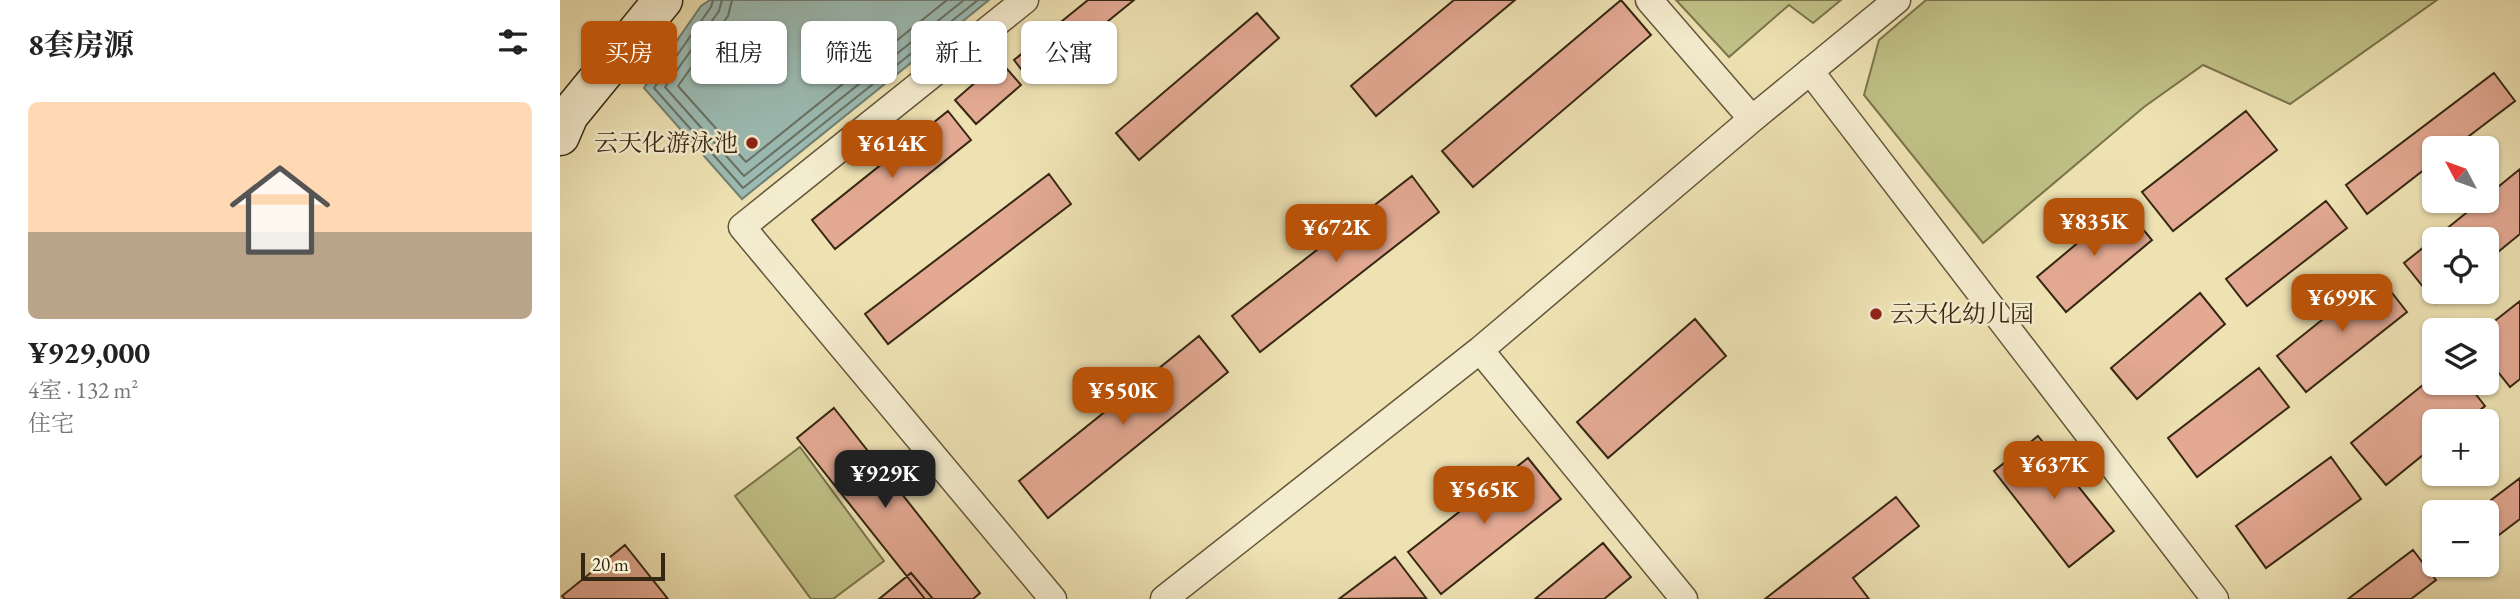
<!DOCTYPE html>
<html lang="zh">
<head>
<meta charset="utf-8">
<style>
  :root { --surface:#fff; --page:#f2f2f2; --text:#222; --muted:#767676; --line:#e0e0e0; --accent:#b45309 }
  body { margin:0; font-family:"EB Garamond","Noto Serif SC",serif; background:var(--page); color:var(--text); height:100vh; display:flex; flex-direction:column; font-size:26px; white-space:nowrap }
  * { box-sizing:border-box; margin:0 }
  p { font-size:23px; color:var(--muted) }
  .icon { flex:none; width:38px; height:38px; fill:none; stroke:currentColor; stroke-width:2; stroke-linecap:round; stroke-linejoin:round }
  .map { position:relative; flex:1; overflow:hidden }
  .details { display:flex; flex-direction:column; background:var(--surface); width:560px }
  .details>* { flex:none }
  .guide { position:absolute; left:21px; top:21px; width:665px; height:63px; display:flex; gap:14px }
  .needle { width:46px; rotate:311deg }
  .buttons { position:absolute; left:1862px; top:136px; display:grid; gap:14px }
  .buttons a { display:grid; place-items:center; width:77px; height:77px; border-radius:10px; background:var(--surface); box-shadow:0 2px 5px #0004; font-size:35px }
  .scale { position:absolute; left:21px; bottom:18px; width:84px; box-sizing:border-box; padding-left:7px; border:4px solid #362712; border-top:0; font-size:19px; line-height:24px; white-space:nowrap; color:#362712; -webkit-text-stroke:5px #f4ecce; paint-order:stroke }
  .price { position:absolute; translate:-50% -60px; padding:0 16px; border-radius:14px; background:var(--accent); color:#fff; font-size:23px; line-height:46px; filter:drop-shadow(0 2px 4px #0008) }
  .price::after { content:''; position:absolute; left:50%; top:42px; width:21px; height:16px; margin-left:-10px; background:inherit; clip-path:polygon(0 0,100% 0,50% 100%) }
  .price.selected { background:#222; color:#fff }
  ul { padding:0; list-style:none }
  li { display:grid; align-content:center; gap:14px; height:371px; padding:0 28px }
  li+li { border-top:2px solid var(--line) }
  li span { display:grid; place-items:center; height:217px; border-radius:10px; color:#555 }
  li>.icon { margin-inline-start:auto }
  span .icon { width:126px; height:126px; fill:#fffc; stroke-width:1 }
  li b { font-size:30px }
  h2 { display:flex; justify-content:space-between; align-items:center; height:84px; padding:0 28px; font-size:30px }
  .tag { padding:0 24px; border-radius:10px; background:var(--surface); box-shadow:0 2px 5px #0004; font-size:24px; line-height:63px }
  .tag.selected { background:var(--accent); color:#fff }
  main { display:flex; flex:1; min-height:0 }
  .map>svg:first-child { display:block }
  .green { fill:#c0c187; stroke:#7b744c; stroke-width:2 }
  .water { fill:#9cbcb5; stroke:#738074; stroke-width:2 }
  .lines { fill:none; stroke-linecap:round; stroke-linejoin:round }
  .shore { stroke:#697264; stroke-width:2 }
  .building { fill:#e3a993; stroke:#362712; stroke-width:2 }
  .minor-casing { stroke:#64563a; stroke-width:29 }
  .secondary-casing { stroke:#362712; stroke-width:41 }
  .minor { stroke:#f4ecce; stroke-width:26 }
  .secondary { stroke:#f4ecce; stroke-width:38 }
  .poi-dot { fill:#8f2418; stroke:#f4ecce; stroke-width:2.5 }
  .labels { text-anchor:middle; stroke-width:5; stroke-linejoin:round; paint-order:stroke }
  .poi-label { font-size:24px; fill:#362712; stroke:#f4ecce; text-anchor:end }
</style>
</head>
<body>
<main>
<section class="details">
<h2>8套房源<svg class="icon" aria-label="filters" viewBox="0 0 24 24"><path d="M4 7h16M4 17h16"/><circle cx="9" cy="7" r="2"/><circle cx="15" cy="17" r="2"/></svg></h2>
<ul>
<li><span style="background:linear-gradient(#ffd9b3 60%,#b9a48a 0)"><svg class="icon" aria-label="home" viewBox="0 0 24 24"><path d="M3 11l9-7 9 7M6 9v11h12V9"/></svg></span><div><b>¥929,000</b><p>4室 · 132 m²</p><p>住宅</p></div></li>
</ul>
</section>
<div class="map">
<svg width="1960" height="599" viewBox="0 0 1960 599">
  <rect width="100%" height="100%" fill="#eee2b3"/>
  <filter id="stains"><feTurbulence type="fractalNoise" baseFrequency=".00286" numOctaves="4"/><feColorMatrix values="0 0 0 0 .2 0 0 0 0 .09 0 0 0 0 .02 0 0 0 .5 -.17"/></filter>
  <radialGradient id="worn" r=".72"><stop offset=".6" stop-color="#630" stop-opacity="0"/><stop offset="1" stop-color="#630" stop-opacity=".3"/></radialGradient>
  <!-- green -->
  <path class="green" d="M1116,0H1281L1253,23L1229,5L1169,57Z
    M1366,0H1877L1730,104L1643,65L1584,107L1423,243L1304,95L1319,40Z
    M240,447L324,561L273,599H251L175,496Z"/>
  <!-- water -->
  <path class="water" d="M150,0H429L182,199L84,88L141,6Z"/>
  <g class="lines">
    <!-- shore -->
    <path class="shore" d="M153,0L151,7L94,88L183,188L418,0
      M162,0L159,11L105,87L184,176L404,0
      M172,0L168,16L118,86L186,162L387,0"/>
  </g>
  <!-- building -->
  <path class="building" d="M528,0H574L472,83L454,60Z
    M894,0H955L816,116L791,86Z
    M1061,0L1091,35L913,187L882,151Z
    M697,13L719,38L579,160L556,133Z
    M440,61L461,85L416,124L395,100Z
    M1934,73L1955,101L1892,149H1874V162L1807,214L1786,185Z
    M388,111L411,140L275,249L252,220Z
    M1686,111L1717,150L1613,231L1582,192Z
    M1960,169V234L1927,261V240H1874V292H1889L1876,303L1844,263L1921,201H1927V196Z
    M489,174L511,204L328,344L305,314Z
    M852,176L879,212L700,352L672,316Z
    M1766,201L1787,228L1687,306L1666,279Z
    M1563,205L1592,240L1506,312L1477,277Z
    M1818,275L1847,312L1746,392L1717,356Z
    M1640,293L1665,324L1577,399L1551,368Z
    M1960,301V379L1950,387L1927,358V331H1922Z
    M1135,319L1166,356L1048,458L1017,422Z
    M639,336L668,372L488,518L459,481Z
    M1699,368L1729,407L1637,477L1608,438Z
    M1874,376V383H1907L1925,406L1905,422H1874V446L1826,485L1791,443Z
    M274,408L420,593L413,599H365L237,438Z
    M1478,436L1554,531L1509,567L1434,471Z
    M1771,457L1801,499L1706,568L1676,526Z
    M968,458L1001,499L881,594L848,552Z
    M1960,478V519L1927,544V513H1914Z
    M1336,497L1359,526L1293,578L1309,599H1205Z
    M1043,543L1071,577L1044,599H975Z
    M65,545L108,599H5L2,596Z
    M1853,550L1876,580L1851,599H1788Z
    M835,557L866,598L779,599Z
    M351,573L373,599H319Z"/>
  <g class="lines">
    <!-- minor casing -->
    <g class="minor-casing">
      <path id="minor" d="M465,0L182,227L493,599
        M1089,0L1192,119
        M1250,71L1655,599
        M920,350L1124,599
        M604,599L920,350L1192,119L1337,0"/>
    </g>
    <!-- secondary casing -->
    <g class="secondary-casing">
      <path id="secondary" d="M0,136L9,115L103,0"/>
    </g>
    <!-- minor -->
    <use href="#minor" class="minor"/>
    <!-- secondary -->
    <use href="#secondary" class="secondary"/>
  </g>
  <!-- markers -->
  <g class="poi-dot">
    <circle cx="192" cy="143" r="7"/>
    <circle cx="1316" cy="314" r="7"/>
  </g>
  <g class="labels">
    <!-- poi labels -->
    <g class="poi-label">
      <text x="178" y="151">云天化游泳池</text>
      <text x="1330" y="322" text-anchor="start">云天化幼儿园</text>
    </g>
  </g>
  <rect width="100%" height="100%" filter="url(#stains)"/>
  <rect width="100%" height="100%" fill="url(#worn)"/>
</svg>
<div class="buttons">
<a><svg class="needle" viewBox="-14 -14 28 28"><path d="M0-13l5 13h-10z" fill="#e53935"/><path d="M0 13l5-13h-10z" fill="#767676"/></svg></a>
<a><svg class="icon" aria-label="locate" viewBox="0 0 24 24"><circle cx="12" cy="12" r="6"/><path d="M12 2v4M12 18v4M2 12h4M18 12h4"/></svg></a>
<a><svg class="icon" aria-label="layers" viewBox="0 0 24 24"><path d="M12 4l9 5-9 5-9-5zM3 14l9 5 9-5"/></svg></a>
<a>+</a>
<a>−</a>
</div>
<div class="scale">20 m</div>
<b class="price" style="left:332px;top:180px">¥614K</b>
<b class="price" style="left:1534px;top:258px">¥835K</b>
<b class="price" style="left:776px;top:264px">¥672K</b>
<b class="price" style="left:1782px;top:334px">¥699K</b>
<b class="price" style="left:563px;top:427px">¥550K</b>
<b class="price" style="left:1494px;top:501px">¥637K</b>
<b class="price selected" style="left:325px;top:510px">¥929K</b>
<b class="price" style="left:924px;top:526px">¥565K</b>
<div class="guide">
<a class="tag selected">买房</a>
<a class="tag">租房</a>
<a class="tag">筛选</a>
<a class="tag">新上</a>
<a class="tag">公寓</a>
</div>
</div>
</main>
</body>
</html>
